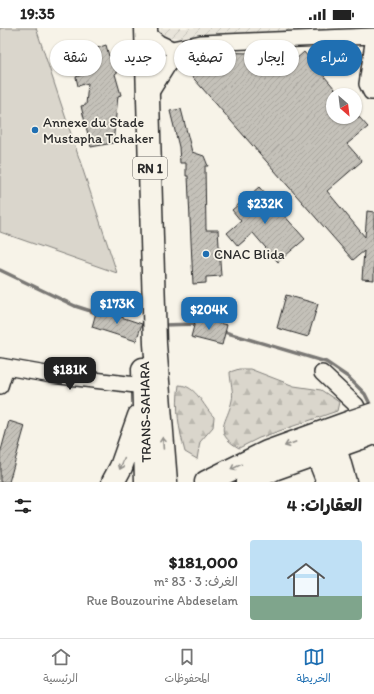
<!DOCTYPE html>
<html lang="ar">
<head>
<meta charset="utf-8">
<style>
  :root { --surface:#fff; --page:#f2f2f2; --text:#222; --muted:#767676; --line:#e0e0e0; --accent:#1f6fb2 }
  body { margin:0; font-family:Itim,"Playpen Sans Arabic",sans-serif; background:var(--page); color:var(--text); direction:rtl; height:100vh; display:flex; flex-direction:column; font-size:15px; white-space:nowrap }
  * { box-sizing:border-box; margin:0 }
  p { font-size:13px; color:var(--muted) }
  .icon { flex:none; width:22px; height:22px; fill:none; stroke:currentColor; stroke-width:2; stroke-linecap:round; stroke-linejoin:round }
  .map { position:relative; height:454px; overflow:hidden; direction:ltr }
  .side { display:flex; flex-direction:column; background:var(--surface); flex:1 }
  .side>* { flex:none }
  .hud { position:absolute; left:12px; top:12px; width:350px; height:36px; direction:rtl; display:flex; gap:8px }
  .needle { width:26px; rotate:152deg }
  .tools { position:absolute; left:326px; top:60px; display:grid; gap:8px }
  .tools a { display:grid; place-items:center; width:36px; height:36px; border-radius:50%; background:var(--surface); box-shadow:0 1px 3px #0004; font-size:20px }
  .price { position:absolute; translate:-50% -34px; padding:0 9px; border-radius:8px; background:var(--accent); color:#fff; font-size:13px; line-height:26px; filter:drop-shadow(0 1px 2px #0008) }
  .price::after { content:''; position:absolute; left:50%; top:24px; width:12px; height:9px; margin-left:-6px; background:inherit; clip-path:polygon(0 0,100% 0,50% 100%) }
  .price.on { background:#222; color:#fff }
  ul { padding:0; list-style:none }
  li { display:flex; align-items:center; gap:12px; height:100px; padding:0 12px }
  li+li { border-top:1px solid var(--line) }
  li span { display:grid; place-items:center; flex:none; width:112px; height:80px; border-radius:4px; color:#555 }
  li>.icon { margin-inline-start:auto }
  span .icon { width:48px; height:48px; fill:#fffc; stroke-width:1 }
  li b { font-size:17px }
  h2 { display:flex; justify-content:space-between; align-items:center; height:48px; padding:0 12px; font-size:17px }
  .tag { padding:0 14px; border-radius:18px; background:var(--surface); box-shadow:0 1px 3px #0004; font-size:14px; line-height:36px }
  .tag.on { background:var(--accent); color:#fff }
  .status { display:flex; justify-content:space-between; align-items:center; height:28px; padding:0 20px; background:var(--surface); direction:ltr }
  .status svg { height:11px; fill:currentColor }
  .menu { display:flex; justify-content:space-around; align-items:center; height:56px; border-top:1px solid var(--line); background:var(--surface); font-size:11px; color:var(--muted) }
  .menu a { display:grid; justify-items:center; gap:2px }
  .menu .on { color:var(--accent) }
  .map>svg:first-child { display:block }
  .industrial { fill:url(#industrial-furrows) }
  .green { fill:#dad6cc; stroke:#82807c }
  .forest { fill:url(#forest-firs); stroke:#82807c }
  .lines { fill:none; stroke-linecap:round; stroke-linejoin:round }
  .stream { stroke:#7a7874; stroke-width:3.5 }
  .building { fill:url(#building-hatch); stroke:#2b2b2b }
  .minor-casing { stroke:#2b2b2b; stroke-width:18 }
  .highway-casing { stroke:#2b2b2b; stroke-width:25 }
  .minor { stroke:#f7f3e8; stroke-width:15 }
  .highway { stroke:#f7f3e8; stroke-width:22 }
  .highway-bridge-casing { stroke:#2b2b2b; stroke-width:25; stroke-linecap:butt }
  .highway-bridge { stroke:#f7f3e8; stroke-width:22 }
  .oneway { stroke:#918f8a }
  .poi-dot { fill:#1f6fb2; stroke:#f7f3e8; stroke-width:1.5 }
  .labels { text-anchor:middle; stroke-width:3.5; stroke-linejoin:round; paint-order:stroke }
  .shield { fill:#f7f3e8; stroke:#686764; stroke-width:1 }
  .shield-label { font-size:13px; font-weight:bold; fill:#2b2b2b }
  .poi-label { font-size:14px; fill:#2b2b2b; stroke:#f7f3e8; text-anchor:start }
  .street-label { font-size:14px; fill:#2b2b2b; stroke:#f7f3e8 }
</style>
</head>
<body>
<div class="status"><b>19:35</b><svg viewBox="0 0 49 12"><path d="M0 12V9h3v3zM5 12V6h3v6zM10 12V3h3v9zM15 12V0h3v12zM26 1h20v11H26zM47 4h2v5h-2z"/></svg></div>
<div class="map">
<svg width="374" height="454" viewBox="0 0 374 454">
  <defs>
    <pattern id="industrial-furrows" width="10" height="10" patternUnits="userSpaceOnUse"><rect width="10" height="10" fill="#e8e4da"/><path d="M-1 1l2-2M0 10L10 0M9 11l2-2" fill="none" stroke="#c7c4bb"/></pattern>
    <pattern id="forest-firs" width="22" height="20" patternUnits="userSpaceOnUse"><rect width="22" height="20" fill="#dad6cc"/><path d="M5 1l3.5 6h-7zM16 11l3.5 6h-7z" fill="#bbb8af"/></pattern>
    <pattern id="building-hatch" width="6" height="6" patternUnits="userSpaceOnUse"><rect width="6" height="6" fill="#c4c1b9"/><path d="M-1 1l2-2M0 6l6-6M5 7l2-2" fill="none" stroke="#a9a69f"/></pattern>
  </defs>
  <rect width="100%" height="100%" fill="#f7f3e8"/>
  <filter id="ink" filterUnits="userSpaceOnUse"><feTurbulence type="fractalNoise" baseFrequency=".025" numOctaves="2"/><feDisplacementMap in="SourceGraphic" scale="8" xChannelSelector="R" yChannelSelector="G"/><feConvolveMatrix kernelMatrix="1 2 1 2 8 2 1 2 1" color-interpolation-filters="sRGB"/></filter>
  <g filter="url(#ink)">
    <!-- industrial -->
    <path class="industrial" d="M160,0H374V2L188,11L161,8Z"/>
    <!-- green -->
    <path class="green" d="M0,0H36L117,245L0,204Z"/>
    <!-- forest -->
    <path class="forest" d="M239,341H250L294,358L321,362L339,374L337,383L259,410L239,420C211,404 228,394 232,372C234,366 230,352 230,344Z
      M179,357C197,358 202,377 214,389L213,399L200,414L197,431L185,424C179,401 175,380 179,357Z"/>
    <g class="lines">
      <!-- stream -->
      <path class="stream" d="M0,242L75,278L100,286
        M162,297L198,296
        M221,303L326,334L348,349L365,366L372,380"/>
    </g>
    <!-- building -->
    <path class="building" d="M106,17L109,28L116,26L120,42L115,46L121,67L118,68L113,115L91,119L81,78L86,77L88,55L78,58L76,49L86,45L88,23Z
      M211,24L289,26L295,32L304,24L340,67H333V89H359L368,99L347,116L362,133L327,163L365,209L367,183L374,184V252L362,251L364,223L353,232L188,44Z
      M181,81L192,124L204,128L208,138H205L206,202H218L221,248L206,249V255L193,256L188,148H186V135H180L179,119L170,83Z
      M259,159L305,211L278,234L253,205L238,218L227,205L241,193L232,182Z
      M286,267L318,276L308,309L277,300Z
      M97,281L142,296L136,313L92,299Z
      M196,290L227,297L222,317L191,309Z
      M9,393L25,398L9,454H0V426Z"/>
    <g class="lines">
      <!-- minor casing -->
      <g class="minor-casing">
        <path id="minor" d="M146,4L159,15L172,21L201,15L374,8
          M374,8L367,56L371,64H374
          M148,69L178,21
          M0,338L52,347L144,358
          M322,345L356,377L367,398
          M0,358L6,339"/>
      </g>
      <!-- highway casing -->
      <g class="highway-casing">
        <path id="highway" d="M146,0L155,316L166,454
          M143,341L146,454
          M325,410L335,419L345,454
          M319,412L317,426L328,454
          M113,454L121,439L139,388
          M206,454L267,424L353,393
          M247,454L274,441L361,410"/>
      </g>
      <!-- minor -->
      <use href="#minor" class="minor"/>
      <!-- highway -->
      <use href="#highway" class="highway"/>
      <!-- highway-bridge casing -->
      <g class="highway-bridge-casing">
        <path id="highway-bridge" d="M353,393L374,386
          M361,410L374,405"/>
      </g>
      <!-- highway-bridge -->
      <use href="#highway-bridge" class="highway-bridge"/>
    </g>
    <!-- one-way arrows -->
    <defs><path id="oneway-shaft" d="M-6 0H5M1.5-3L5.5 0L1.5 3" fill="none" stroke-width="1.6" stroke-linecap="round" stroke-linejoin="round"/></defs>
    <g class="oneway">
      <use href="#oneway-shaft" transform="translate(163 415) rotate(-94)"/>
      <use href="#oneway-shaft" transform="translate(290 416) rotate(160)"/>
      <use href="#oneway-shaft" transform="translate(122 436) rotate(113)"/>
      <use href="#oneway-shaft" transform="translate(236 439) rotate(154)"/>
    </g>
  </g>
  <!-- markers -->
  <g class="poi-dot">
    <circle cx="35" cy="102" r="4"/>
    <circle cx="206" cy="226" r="4"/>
  </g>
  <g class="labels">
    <!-- shield labels -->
    <rect class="shield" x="133" y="129" width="34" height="22" rx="3"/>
    <g class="shield-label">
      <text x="150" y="145">RN 1</text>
    </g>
    <!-- poi labels -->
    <g class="poi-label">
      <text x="43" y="99">Annexe du Stade<tspan x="43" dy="16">Mustapha Tchaker</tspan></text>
      <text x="214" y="231">CNAC Blida</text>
    </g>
    <!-- street labels -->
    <g class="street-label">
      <text transform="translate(145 384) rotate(-91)" y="5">TRANS-SAHARA</text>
    </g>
  </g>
</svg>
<div class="tools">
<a><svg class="needle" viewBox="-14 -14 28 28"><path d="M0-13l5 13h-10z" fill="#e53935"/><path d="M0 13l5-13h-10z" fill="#767676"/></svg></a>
</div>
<b class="price" style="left:265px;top:197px">$232K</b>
<b class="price" style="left:117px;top:297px">$173K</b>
<b class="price" style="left:209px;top:303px">$204K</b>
<b class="price on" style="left:70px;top:363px">$181K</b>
<div class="hud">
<a class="tag on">شراء</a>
<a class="tag">إيجار</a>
<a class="tag">تصفية</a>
<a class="tag">جديد</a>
<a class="tag">شقة</a>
</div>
</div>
<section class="side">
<h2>العقارات: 4<svg class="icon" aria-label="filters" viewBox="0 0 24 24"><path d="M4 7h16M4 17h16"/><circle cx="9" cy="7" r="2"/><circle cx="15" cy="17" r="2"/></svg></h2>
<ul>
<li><span style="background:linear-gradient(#bfe0f5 70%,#7fa58c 0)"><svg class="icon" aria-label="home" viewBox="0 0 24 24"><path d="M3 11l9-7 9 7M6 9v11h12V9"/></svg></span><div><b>$181,000</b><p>الغرف: 3 · 83 m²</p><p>Rue Bouzourine Abdeselam</p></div></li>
</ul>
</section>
<nav class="menu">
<a class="on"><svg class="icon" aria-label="map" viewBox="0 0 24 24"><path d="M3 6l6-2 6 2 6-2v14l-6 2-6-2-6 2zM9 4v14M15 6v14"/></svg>الخريطة</a>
<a><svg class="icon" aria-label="saved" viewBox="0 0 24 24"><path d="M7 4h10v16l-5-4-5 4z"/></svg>المحفوظات</a>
<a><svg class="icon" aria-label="home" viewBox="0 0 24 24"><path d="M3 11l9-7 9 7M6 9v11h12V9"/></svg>الرئيسية</a>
</nav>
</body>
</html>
